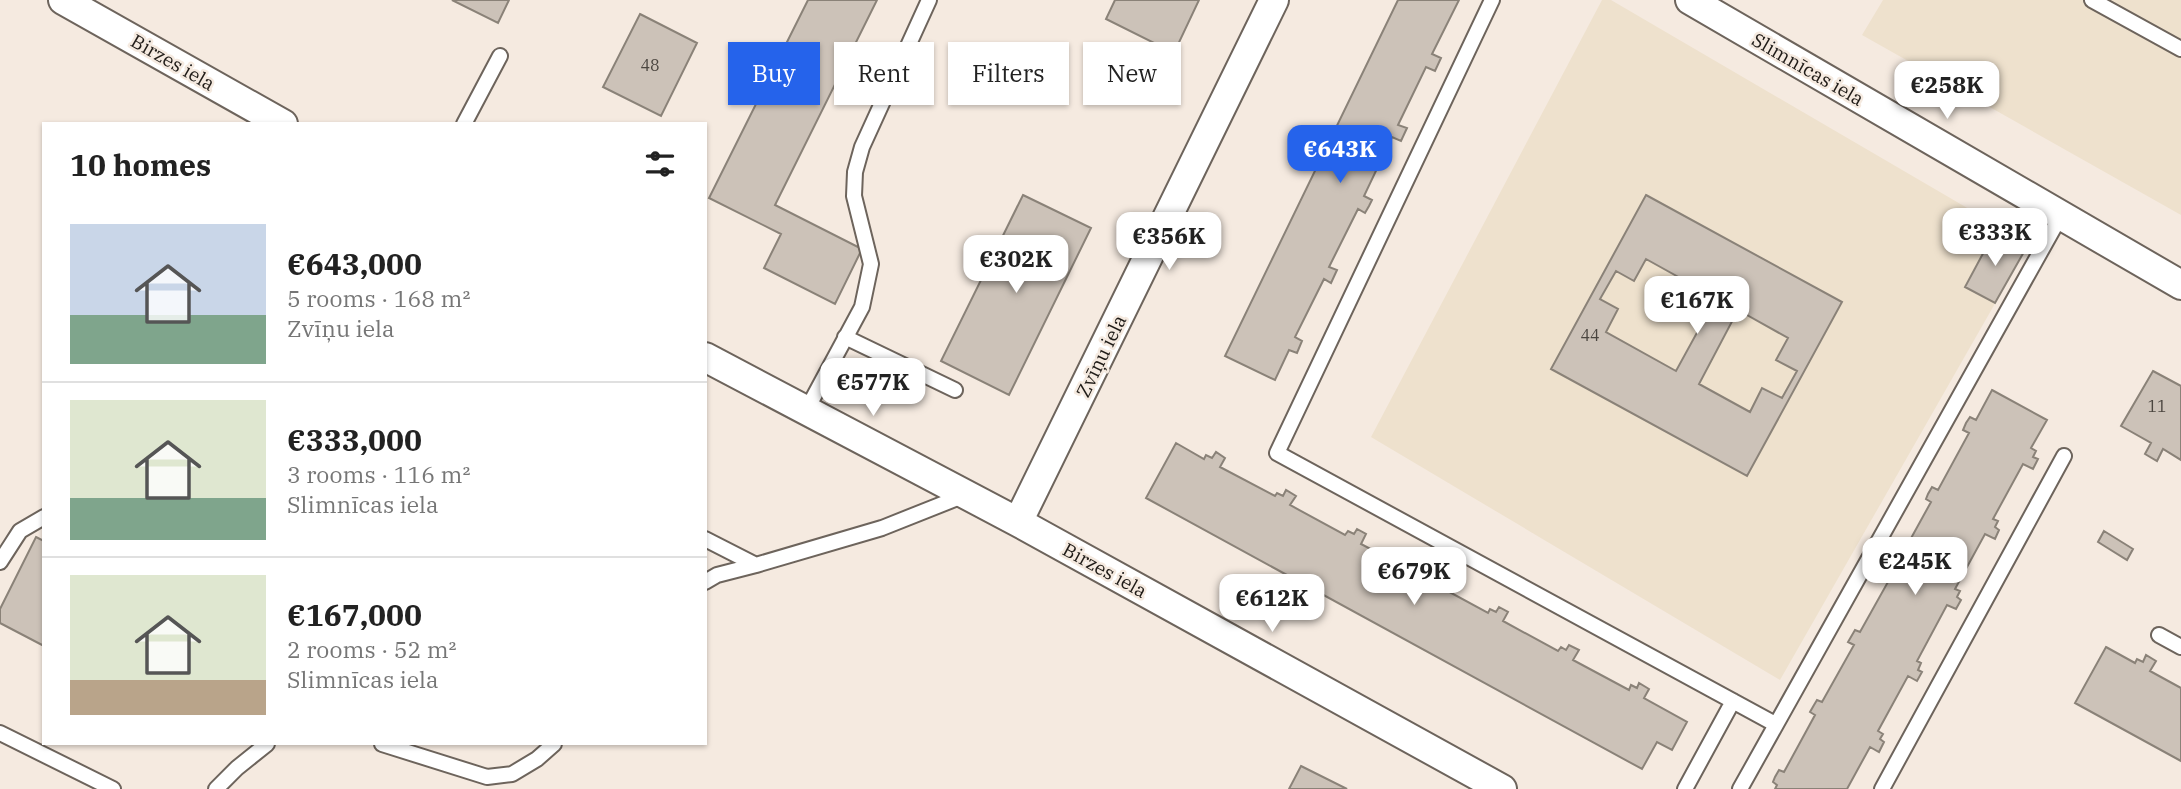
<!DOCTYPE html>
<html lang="en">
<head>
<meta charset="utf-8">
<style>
  :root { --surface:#fff; --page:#f6f6f6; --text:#222; --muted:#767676; --line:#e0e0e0; --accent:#2563eb }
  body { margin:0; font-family:"IBM Plex Serif",serif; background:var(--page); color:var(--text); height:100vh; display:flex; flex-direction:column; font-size:26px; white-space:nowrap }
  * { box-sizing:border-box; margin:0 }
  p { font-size:23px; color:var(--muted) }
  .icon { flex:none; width:38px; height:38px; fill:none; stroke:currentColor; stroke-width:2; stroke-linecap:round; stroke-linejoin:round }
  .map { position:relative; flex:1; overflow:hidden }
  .drawer { position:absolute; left:42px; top:122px; width:665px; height:623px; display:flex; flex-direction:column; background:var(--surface); border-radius:0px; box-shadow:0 2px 5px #0004 }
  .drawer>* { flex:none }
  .guide { position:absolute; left:728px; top:42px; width:665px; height:63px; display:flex; gap:14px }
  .price { position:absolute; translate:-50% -60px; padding:0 16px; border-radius:14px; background:#fff; color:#222; font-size:23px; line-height:46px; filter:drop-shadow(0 2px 4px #0008) }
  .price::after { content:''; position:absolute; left:50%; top:42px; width:21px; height:16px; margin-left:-10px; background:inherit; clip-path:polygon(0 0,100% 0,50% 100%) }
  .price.selected { background:var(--accent); color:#fff }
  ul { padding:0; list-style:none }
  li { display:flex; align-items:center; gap:21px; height:175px; padding:0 28px }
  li+li { border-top:2px solid var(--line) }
  li span { display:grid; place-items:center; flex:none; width:196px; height:140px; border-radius:0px; color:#555 }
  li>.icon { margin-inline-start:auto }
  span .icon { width:84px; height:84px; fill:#fffc; stroke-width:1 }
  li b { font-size:30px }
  h2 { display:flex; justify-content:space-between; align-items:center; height:84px; padding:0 28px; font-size:30px }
  .tag { padding:0 24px; border-radius:0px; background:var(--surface); box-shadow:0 2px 5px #0004; font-size:24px; line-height:63px }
  .tag.selected { background:var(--accent); color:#fff }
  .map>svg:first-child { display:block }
  .education { fill:#eee1cd }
  .building { fill:#ccc2b8; stroke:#8a8278; stroke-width:2; fill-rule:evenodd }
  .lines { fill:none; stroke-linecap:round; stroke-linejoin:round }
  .lane-casing { stroke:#6d645c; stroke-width:18 }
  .street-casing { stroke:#6d645c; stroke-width:32 }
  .lane { stroke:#fff; stroke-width:14 }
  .street { stroke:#fff; stroke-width:28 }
  .labels { text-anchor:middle; stroke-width:5; stroke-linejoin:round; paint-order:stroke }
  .number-label { font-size:16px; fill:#4a453f }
  .street-label { font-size:19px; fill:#1f1b17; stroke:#f5eae0 }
</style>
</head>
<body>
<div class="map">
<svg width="2181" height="789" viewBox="0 0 2181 789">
  <rect width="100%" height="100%" fill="#f5eae0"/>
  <!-- education -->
  <path class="education" d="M1602,0H1611L2029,244L1780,680L1371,437Z
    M1883,0H2181V215L1862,35Z"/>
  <!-- building -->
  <path class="building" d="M452,0H509L498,23Z
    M808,0H877L775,205L862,249L835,304L764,268L781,234L709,198Z
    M1115,0H1199L1174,53L1106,19Z
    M1398,0H1459L1432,54L1441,58L1435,71L1426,67L1398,125L1407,128L1401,141L1392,137L1364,196L1372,200L1369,206L1365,213L1358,209L1329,267L1337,270L1331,283L1324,279L1295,337L1302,341L1297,353L1289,350L1275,380L1225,356Z
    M640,14L697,43L661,116L603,87Z
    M1023,195L1091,228L1009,395L941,361Z
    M1646,195L1842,302L1747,476L1551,369ZM1646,259L1716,298L1676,371L1606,332L1618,309L1600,299L1616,271L1634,281ZM1738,310L1788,338L1776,360L1797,371L1782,398L1762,388L1750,412L1699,384Z
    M1994,233L2025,250L1995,303L1965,287Z
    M2153,371L2181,386V460L2163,449L2157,461L2145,454L2151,443L2121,426Z
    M1992,390L2047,420L2031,448L2036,451L2033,457L2038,459L2033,469L2023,464L1993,519L1998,521L1995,527L1999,530L1995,539L1985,534L1955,589L1960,591L1957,597L1961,600L1956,609L1947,605L1917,661L1921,663L1918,670L1922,672L1917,681L1908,676L1878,731L1883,734L1880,739L1884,742L1879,752L1870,747L1847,789H1775L1777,785L1773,782L1775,777L1779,770L1784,772L1815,715L1810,712L1814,705L1817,700L1822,702L1854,645L1848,642L1855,630L1860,632L1893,573L1887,570L1890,564L1894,557L1899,560L1931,502L1926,499L1928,494L1932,487L1938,490L1969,433L1963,430L1966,423L1970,417L1976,420Z
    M1176,443L1204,459L1206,455L1212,458L1216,452L1225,458L1220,467L1275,496L1277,493L1283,496L1286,490L1296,496L1290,505L1345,535L1348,531L1354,534L1357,529L1366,534L1361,544L1416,573L1418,569L1424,573L1427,567L1437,572L1431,582L1488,613L1490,609L1496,612L1499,607L1508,612L1503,621L1558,651L1561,647L1566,650L1569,645L1579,650L1573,660L1629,690L1631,685L1637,688L1639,683L1649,689L1644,698L1687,722L1672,750L1657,742L1642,769L1146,498Z
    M2104,531L2133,549L2127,560L2098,542Z
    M36,537L44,541V646L0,623V609Z
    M2106,647L2135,663L2137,659L2143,662L2146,655L2156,661L2150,671L2181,688V761L2075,703Z
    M1301,766L1347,789H1289Z"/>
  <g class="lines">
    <!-- lane casing -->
    <g class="lane-casing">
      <path id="lane" d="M1492,0L1277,453L1775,724
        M2092,0L2181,49
        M464,124L500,56
        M845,337L955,390
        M806,411L862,307L871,264L854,196L855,172L862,147L929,0
        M705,539L756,565L882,528L965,495
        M0,562L20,531L44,517
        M705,582L717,575L756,565
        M2159,635L2181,647
        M0,733L113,789
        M382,744L487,777L512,774L537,759L554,744
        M216,789L237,768L267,744
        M1685,789L1733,701
        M1740,789L2061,215
        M1882,789L2064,456"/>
    </g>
    <!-- street casing -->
    <g class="street-casing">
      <path id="street" d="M63,0L283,124
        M1690,0L2181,285
        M705,357L1018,522L1502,789
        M1018,522L1274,0"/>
    </g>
    <!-- lane -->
    <use href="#lane" class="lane"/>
    <!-- street -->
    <use href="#street" class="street"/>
  </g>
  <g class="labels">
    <!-- number labels -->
    <g class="number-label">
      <text x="650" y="71">48</text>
      <text x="1590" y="341">44</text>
      <text x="2157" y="412">11</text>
    </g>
    <!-- street labels -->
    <g class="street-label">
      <text transform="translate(173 62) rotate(30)" y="7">Birzes iela</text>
      <text transform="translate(1808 69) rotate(30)" y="7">Slimnīcas iela</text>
      <text transform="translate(1101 356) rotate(-64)" y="7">Zvīņu iela</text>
      <text transform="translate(1105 570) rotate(29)" y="7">Birzes iela</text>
    </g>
  </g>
</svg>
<b class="price" style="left:1947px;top:121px">€258K</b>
<b class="price selected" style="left:1340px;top:185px">€643K</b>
<b class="price" style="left:1995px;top:268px">€333K</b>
<b class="price" style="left:1169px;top:272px">€356K</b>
<b class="price" style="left:1016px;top:295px">€302K</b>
<b class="price" style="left:1697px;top:336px">€167K</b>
<b class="price" style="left:873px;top:418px">€577K</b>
<b class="price" style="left:1915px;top:597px">€245K</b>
<b class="price" style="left:1414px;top:607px">€679K</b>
<b class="price" style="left:1272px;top:634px">€612K</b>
<div class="guide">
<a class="tag selected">Buy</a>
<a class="tag">Rent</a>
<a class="tag">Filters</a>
<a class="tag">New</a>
</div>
<section class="drawer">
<h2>10 homes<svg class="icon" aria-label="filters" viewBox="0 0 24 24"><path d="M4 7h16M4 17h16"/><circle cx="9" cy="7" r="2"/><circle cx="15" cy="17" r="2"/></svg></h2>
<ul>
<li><span style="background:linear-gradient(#c9d6e8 65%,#7fa58c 0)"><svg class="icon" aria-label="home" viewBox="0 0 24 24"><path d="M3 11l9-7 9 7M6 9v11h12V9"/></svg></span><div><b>€643,000</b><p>5 rooms · 168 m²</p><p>Zvīņu iela</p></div></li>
<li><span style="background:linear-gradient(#dfe7d0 70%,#7fa58c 0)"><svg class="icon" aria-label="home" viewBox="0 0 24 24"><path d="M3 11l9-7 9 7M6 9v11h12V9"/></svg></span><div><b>€333,000</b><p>3 rooms · 116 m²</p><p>Slimnīcas iela</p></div></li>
<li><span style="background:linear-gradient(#dfe7d0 75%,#b9a48a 0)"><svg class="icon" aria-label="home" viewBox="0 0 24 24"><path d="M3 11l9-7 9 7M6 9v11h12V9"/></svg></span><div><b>€167,000</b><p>2 rooms · 52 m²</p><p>Slimnīcas iela</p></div></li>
</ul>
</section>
</div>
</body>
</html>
